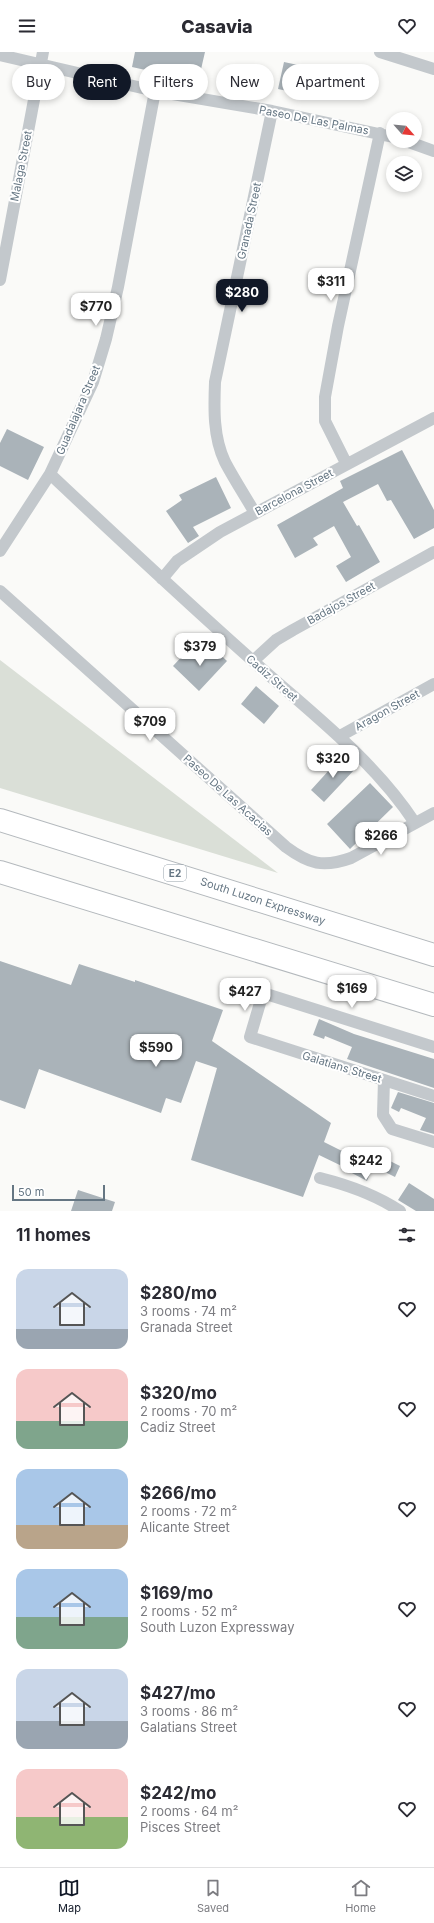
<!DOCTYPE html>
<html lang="en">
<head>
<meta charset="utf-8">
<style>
  :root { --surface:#fff; --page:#f2f2f3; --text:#2b2b33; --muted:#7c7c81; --line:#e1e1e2; --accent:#111827 }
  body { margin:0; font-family:Inter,sans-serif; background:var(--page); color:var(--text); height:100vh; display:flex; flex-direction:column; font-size:15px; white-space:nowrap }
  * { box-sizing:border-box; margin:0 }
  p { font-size:13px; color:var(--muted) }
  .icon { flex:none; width:22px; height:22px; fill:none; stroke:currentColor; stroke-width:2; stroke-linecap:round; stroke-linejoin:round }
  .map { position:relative; height:1159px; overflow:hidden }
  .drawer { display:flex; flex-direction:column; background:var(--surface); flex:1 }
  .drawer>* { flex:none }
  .hud { position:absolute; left:12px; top:12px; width:410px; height:36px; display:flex; gap:8px }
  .needle { width:26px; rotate:117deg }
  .tools { position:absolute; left:386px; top:60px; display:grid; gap:8px }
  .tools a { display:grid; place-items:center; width:36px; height:36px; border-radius:50%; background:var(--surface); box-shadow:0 2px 6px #0003; font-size:20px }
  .scale { position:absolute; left:12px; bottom:10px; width:93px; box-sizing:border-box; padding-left:4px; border:2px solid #657683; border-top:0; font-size:11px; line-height:14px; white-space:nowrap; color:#657683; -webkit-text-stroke:3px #fff; paint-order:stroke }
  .price { position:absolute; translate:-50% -34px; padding:0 9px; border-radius:8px; background:#fff; color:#222; font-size:13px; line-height:26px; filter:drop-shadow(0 1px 2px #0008) }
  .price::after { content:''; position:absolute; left:50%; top:24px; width:12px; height:9px; margin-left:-6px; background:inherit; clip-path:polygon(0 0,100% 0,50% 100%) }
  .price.active { background:var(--accent); color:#fff }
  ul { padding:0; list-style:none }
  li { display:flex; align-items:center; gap:12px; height:100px; padding:0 16px }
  li span { display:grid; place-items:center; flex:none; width:112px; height:80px; border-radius:12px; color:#555 }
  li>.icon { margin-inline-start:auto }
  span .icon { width:48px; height:48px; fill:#fffc; stroke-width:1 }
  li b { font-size:17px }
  h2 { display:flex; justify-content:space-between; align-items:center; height:48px; padding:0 16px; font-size:17px }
  .tag { padding:0 14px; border-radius:18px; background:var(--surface); box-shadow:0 2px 6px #0003; font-size:14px; line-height:36px }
  .tag.active { background:var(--accent); color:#fff }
  header { display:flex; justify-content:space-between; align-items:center; height:52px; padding:0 16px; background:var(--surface); font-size:18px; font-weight:800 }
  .dock { display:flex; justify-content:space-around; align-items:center; height:56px; border-top:1px solid var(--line); background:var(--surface); font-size:11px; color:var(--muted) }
  .dock a { display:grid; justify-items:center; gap:2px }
  .dock .active { color:var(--accent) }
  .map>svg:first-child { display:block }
  .green { fill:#dadfd7 }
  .building { fill:#aab3b9 }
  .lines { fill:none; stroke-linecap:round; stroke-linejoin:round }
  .highway-casing { stroke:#b4b9bd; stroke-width:24 }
  .street { stroke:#c3c8cc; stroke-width:12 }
  .highway { stroke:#fff; stroke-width:22 }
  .labels { text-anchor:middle; stroke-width:4; stroke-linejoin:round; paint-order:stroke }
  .shield { fill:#fff; stroke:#939fa8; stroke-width:1 }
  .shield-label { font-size:10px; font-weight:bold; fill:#657683 }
  .street-label { font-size:11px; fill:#657683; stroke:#fff }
</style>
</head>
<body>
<header><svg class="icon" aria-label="menu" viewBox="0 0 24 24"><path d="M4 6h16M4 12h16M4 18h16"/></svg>Casavia<svg class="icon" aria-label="heart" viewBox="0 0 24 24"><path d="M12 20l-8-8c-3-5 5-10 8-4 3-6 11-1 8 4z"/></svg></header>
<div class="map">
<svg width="434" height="1159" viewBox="0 0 434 1159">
  <rect width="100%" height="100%" fill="#fafaf8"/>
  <!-- green -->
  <path class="green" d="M0,608L278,821L0,736Z"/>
  <!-- building -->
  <path class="building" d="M135,0H205L199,26L150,16V19L132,15Z
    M284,10L312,16L306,43L278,37Z
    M7,377L44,395L28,428L0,414V391Z
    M402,398L434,458V476L414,487L391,448L387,449L378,432L343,450L357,474L359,473L380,510L346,530L336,514L351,505L334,474L313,486L318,493L295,506L277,473L343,436L340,429Z
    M216,425L231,456L193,475L199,484L188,491L166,459L182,448L179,443Z
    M210,593L227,609L199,639L173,614L187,599L197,607Z
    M256,634L279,654L264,672L241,652Z
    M341,705L355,717L324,750L311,738Z
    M370,731L393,755L350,797L327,772Z
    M0,909L71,933L79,912L135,930V928L223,958L212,989L331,1071L324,1090L354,1105L348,1117L319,1103L303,1145L191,1108L217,1016L196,1009L181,1051L166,1046L161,1061L39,1017L25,1057L0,1048Z
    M319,967L354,982L434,1007V1036L347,1007L352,995L325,984L324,987L313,983Z
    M398,1040L434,1051V1082L420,1078L426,1066L401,1056L399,1060L391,1056Z
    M382,1105L400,1114L395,1125L377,1116Z
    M354,1111L371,1119L367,1129L350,1120Z
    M409,1131L434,1147V1159H416L398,1148Z
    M78,1138L115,1150L112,1159H71Z"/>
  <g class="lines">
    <!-- highway casing -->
    <g class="highway-casing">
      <path id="highway" d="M0,768L434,903
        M0,820L434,953"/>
    </g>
    <!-- street -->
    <path class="street" d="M380,0L434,17
      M0,3L155,39L272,59L393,85
      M406,89L434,99
      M0,228L43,0
      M346,411L325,369V345L338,274L380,81
      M50,422C117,485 184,548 253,609C310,660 373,707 415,771
      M255,461C245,444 234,427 225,410C213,385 214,356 215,330L272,59
      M0,499L50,422L93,330L106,287L118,235L155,39
      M162,527L177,509L220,480L434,366
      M0,539L286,795C309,812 323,816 351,806L434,761
      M253,609L276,588L293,578L434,500
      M340,684L434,632
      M434,995L263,941L250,985L434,1044
      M384,1028L383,1063L392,1077L434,1090
      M320,1126C348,1133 376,1143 400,1159"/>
    <!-- highway -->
    <use href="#highway" class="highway"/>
  </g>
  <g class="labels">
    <!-- shield labels -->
    <rect class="shield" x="164" y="813" width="22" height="16" rx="3"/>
    <g class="shield-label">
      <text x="175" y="825">E2</text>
    </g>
    <!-- street labels -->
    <g class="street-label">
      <text transform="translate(314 68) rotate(11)" y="4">Paseo De Las Palmas</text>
      <text transform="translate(21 114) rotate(-79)" y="4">Malaga Street</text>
      <text transform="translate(249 169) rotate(-78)" y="4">Granada Street</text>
      <text transform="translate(78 358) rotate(-67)" y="4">Guadalajara Street</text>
      <text transform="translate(294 440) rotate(-28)" y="4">Barcelona Street</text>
      <text transform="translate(341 551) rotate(-29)" y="4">Badajos Street</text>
      <text transform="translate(272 626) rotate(41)" y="4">Cadiz Street</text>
      <text transform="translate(387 658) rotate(-29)" y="4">Aragon Street</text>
      <text transform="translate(228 743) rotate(42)" y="4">Paseo De Las Acacias</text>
      <text transform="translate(263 849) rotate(18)" y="4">South Luzon Expressway</text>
      <text transform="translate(342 1015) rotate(17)" y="4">Galatians Street</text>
    </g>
  </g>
</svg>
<div class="tools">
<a><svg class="needle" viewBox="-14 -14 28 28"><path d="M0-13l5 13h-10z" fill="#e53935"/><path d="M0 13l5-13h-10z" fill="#7c7c81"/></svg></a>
<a><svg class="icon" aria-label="layers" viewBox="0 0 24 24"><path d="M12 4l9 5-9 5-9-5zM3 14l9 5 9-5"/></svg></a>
</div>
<div class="scale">50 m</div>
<b class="price" style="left:331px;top:250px">$311</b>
<b class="price active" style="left:242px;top:261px">$280</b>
<b class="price" style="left:96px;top:275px">$770</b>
<b class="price" style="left:200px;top:615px">$379</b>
<b class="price" style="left:150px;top:690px">$709</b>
<b class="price" style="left:333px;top:727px">$320</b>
<b class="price" style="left:381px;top:804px">$266</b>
<b class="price" style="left:352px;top:957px">$169</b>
<b class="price" style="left:245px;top:960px">$427</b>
<b class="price" style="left:156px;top:1016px">$590</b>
<b class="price" style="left:366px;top:1129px">$242</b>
<div class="hud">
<a class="tag">Buy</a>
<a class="tag active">Rent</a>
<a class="tag">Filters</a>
<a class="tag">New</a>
<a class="tag">Apartment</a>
</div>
</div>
<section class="drawer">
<h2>11 homes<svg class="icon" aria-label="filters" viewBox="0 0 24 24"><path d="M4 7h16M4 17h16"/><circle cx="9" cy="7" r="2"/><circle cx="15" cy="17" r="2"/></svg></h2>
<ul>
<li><span style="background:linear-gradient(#c9d6e8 75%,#9aa5b1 0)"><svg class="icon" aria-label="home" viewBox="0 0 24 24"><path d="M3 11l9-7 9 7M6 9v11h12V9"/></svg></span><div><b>$280/mo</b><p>3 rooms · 74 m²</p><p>Granada Street</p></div><svg class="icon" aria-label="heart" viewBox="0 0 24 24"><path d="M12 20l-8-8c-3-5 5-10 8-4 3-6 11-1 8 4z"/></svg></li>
<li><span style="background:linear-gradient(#f6c9c9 65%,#7fa58c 0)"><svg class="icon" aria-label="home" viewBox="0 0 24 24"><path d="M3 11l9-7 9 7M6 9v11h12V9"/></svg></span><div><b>$320/mo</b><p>2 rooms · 70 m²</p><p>Cadiz Street</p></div><svg class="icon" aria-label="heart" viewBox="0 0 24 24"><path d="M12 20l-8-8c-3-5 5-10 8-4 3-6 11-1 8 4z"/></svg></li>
<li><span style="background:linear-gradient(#a9c7e8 70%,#b9a48a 0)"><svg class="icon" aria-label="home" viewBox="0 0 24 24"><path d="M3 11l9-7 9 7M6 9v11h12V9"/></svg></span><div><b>$266/mo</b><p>2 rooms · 72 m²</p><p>Alicante Street</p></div><svg class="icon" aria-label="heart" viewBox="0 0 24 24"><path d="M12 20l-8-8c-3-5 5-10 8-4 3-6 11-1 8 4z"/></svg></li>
<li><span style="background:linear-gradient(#a9c7e8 60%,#7fa58c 0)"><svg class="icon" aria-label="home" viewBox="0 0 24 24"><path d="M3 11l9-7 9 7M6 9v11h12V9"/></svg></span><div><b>$169/mo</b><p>2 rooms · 52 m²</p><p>South Luzon Expressway</p></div><svg class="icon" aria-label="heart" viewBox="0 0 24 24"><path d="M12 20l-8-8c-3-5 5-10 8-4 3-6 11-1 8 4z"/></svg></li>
<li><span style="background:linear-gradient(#c9d6e8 65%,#9aa5b1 0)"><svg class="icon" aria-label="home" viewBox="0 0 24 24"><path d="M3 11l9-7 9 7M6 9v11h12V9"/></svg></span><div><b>$427/mo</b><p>3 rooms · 86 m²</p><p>Galatians Street</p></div><svg class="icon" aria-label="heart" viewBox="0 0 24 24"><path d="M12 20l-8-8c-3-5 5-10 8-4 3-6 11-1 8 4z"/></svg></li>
<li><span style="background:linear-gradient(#f6c9c9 60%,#8fb573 0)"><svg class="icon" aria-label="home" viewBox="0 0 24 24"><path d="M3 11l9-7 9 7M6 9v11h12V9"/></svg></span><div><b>$242/mo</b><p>2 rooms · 64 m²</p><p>Pisces Street</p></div><svg class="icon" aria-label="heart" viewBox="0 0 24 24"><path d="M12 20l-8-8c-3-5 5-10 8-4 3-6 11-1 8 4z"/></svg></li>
</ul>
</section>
<nav class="dock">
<a class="active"><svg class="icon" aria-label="map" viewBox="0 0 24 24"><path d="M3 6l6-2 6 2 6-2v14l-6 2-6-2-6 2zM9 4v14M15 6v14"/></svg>Map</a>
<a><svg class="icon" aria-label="saved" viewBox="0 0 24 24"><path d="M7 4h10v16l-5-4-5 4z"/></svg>Saved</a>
<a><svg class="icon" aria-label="home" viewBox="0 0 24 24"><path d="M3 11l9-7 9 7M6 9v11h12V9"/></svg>Home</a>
</nav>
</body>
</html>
